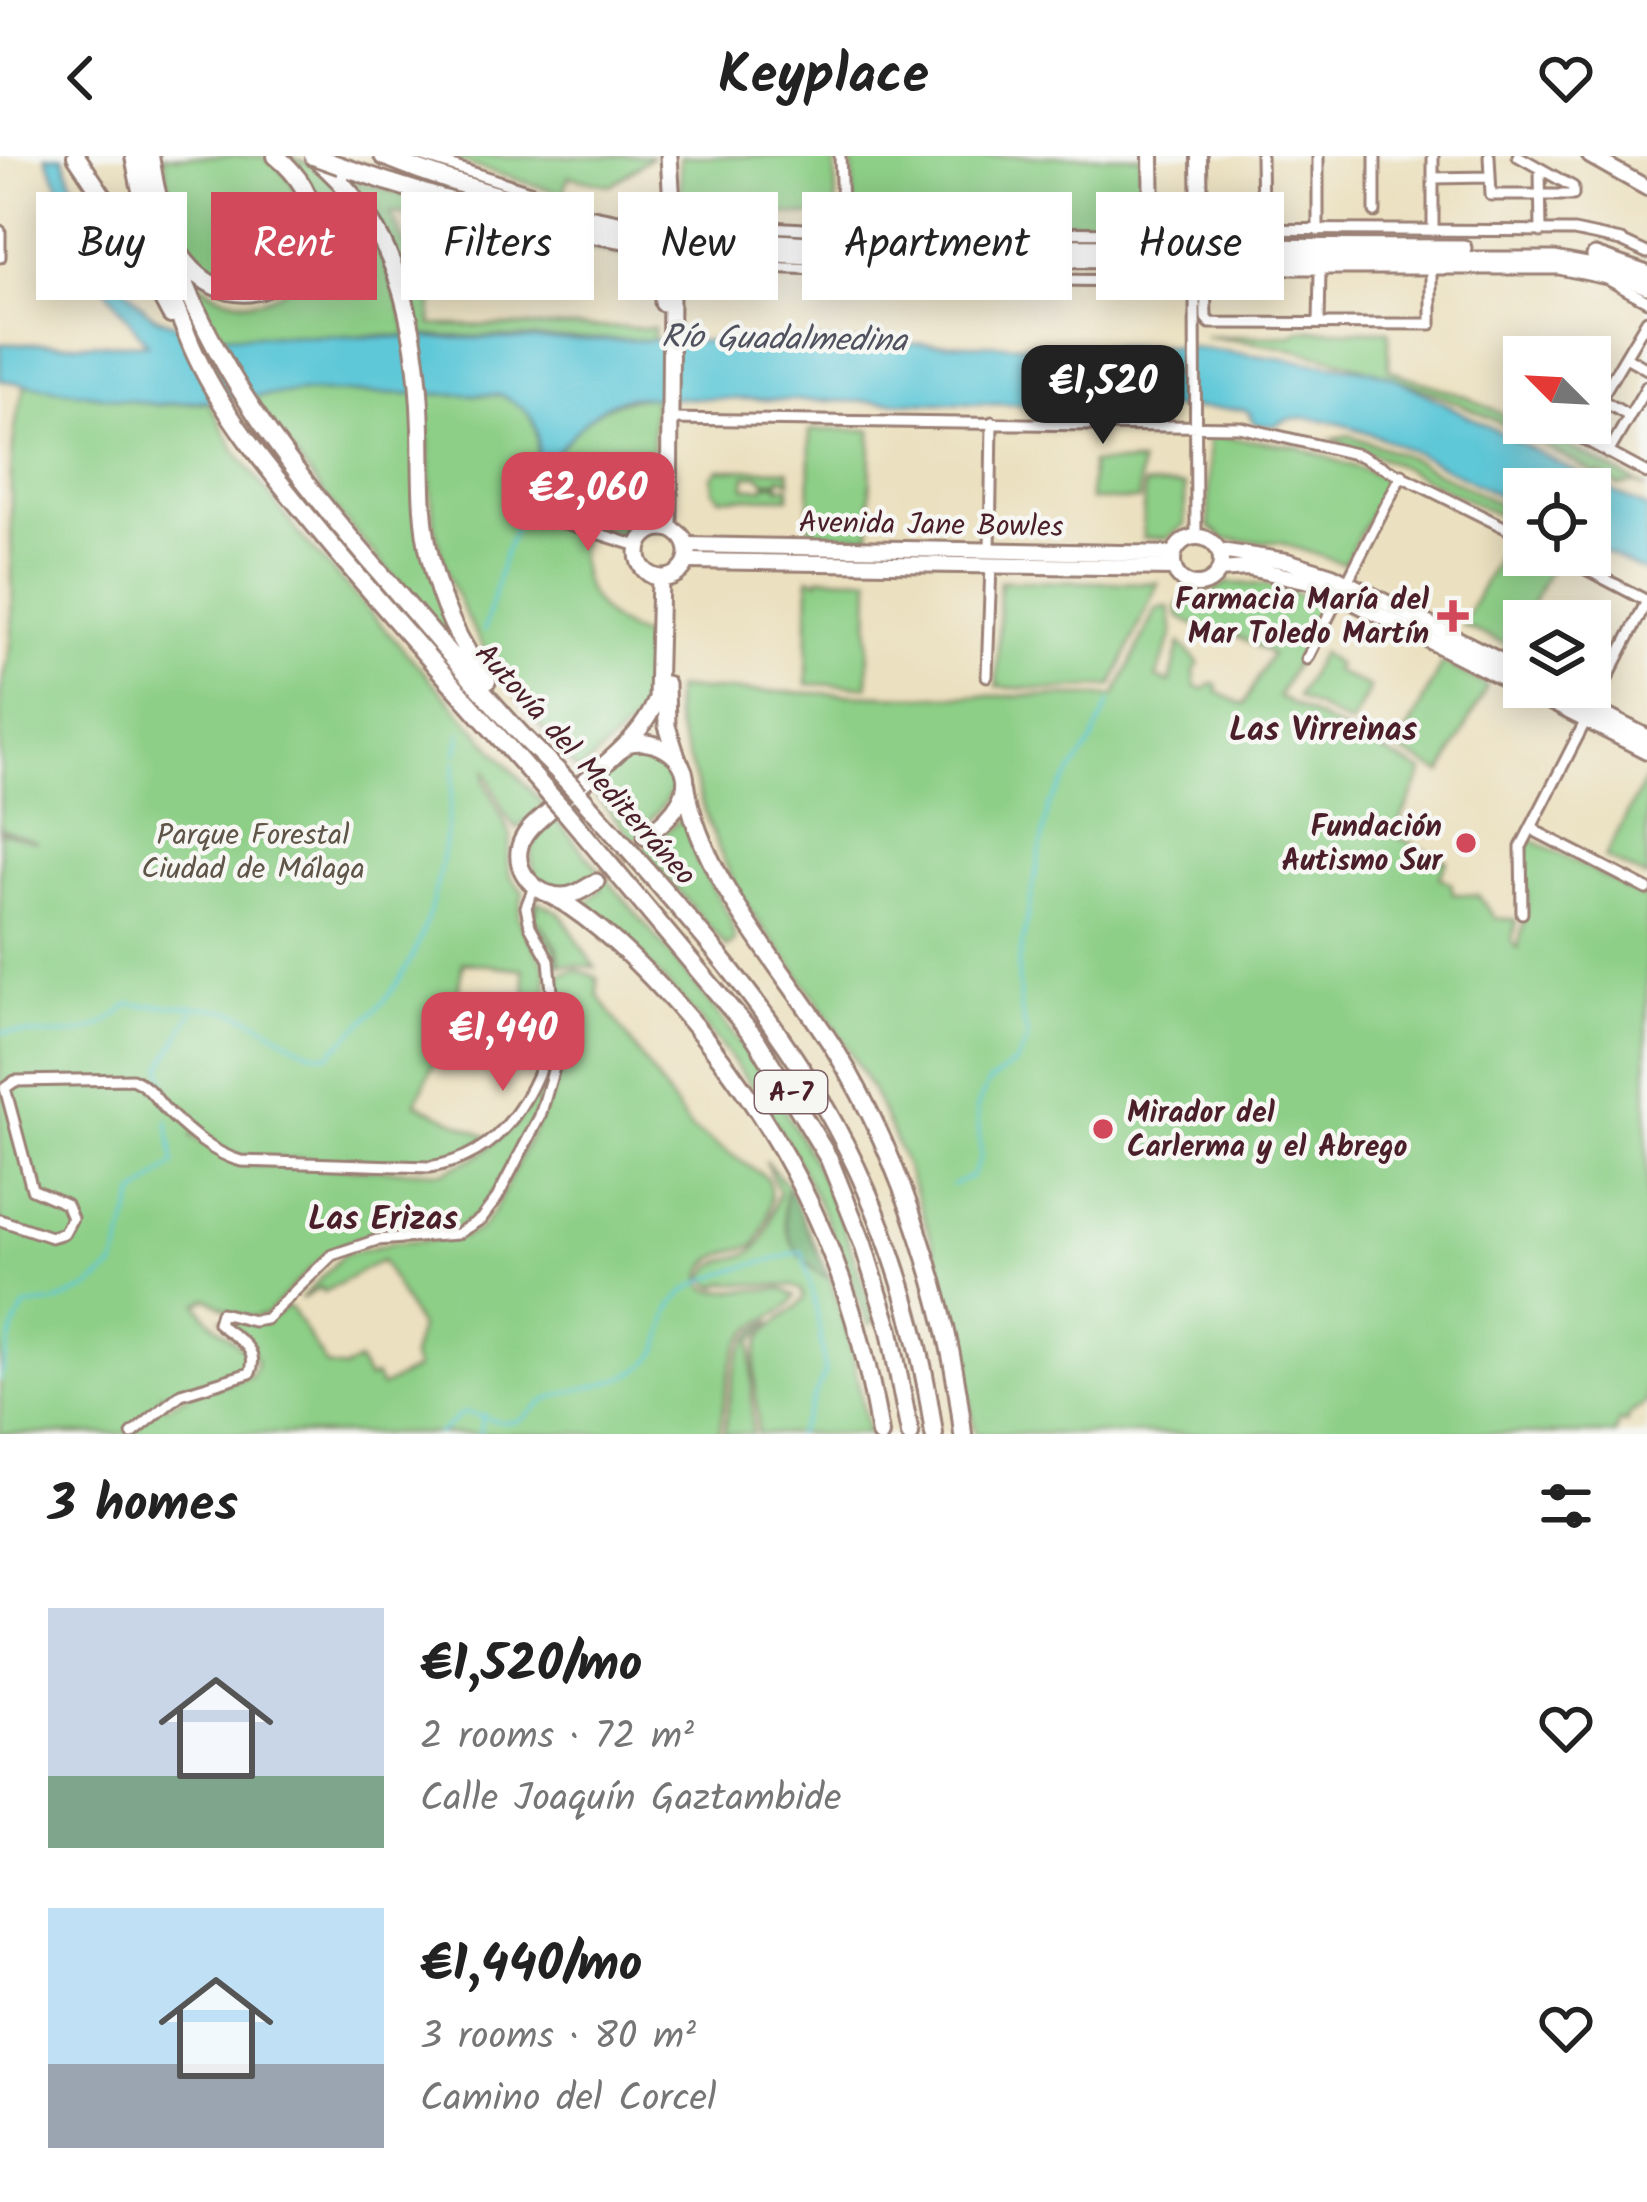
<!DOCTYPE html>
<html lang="en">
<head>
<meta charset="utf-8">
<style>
  :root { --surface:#fff; --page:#f6f6f6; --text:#222; --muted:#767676; --accent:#d1495b }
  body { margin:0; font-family:Kalam,sans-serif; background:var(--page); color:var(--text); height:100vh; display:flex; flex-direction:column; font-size:45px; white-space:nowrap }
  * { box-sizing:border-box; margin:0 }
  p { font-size:39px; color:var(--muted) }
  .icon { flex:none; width:66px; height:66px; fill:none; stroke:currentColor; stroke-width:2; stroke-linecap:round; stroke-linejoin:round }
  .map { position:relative; height:1278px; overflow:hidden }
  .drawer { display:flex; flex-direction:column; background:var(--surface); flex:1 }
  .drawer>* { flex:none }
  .hud { position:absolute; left:36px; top:36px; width:1575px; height:108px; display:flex; gap:24px }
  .needle { width:78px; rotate:294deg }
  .controls { position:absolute; left:1503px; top:180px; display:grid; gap:24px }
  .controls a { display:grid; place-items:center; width:108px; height:108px; border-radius:0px; background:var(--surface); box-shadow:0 6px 30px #0003; font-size:60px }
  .price { position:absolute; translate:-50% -102px; padding:0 27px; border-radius:24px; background:var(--accent); color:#fff; font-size:39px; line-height:78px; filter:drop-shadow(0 3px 6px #0008) }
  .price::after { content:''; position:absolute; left:50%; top:72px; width:36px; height:27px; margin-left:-18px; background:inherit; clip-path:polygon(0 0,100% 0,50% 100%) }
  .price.selected { background:#222; color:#fff }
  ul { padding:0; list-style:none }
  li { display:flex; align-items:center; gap:36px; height:300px; padding:0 48px }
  li span { display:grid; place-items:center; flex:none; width:336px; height:240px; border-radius:0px; color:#555 }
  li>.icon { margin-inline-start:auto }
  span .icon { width:144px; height:144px; fill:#fffc; stroke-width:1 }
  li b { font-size:51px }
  h2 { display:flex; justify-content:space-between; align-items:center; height:144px; padding:0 48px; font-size:51px }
  .pill { padding:0 42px; border-radius:0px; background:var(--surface); box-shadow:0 6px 30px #0003; font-size:42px; line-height:108px }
  .pill.selected { background:var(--accent); color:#fff }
  header { display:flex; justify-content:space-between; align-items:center; height:156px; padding:0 48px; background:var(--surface); font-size:54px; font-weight:800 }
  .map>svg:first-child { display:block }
  .green { fill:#8dcf87; stroke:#6c7759; stroke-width:3 }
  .forest { fill:#72b274; stroke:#5e6850; stroke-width:3 }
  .water { fill:#5ec8d8; stroke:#547482; stroke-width:3 }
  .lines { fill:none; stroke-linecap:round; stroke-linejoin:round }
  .stream { stroke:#5ec8d8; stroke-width:3 }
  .primary-tunnel { stroke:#cbb9a1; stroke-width:15; stroke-dasharray:15 8; stroke-linecap:butt }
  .street-casing { stroke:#9a8075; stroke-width:15 }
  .secondary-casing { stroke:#9a8075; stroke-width:20 }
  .primary-casing { stroke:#9a8075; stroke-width:21 }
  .highway-casing { stroke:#9a8075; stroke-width:22 }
  .street { stroke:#fff; stroke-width:9 }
  .secondary { stroke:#fff; stroke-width:14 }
  .primary { stroke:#fff; stroke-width:15 }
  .highway { stroke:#fff; stroke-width:16 }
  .highway-bridge-casing { stroke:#9a8075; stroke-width:22; stroke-linecap:butt }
  .highway-bridge { stroke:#fff; stroke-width:16 }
  .poi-dot { fill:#d1495b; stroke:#f6f6f2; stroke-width:4.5 }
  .labels { text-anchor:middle; stroke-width:9; stroke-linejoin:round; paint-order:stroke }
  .shield { fill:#f6f6f2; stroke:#7e6067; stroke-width:3 }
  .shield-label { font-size:27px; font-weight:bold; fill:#4a1f2b }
  .street-label { font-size:30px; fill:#4a1f2b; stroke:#f6f6f2 }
  .poi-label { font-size:30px; font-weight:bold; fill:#4a1f2b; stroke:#f6f6f2; text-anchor:end }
  .park-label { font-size:30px; fill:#5e5447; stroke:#f6f6f2 }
  .water-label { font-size:33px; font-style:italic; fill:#50525f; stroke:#f6f6f2 }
  .neighbourhood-label { font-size:33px; font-weight:bold; fill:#4a1f2b; stroke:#f6f6f2 }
</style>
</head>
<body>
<header><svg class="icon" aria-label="back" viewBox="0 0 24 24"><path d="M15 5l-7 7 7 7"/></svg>Keyplace<svg class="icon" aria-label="heart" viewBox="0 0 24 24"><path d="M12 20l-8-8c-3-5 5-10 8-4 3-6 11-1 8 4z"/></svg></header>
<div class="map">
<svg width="1647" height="1278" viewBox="0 0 1647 1278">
  <rect width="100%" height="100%" fill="#f6f6f2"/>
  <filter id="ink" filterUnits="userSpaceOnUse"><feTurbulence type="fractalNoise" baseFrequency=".00833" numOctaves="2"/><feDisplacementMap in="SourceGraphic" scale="24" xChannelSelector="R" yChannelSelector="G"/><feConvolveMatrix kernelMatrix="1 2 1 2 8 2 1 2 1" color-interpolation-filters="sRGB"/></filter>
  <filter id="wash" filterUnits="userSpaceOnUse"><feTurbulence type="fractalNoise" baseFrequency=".004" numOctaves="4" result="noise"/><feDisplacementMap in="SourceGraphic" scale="48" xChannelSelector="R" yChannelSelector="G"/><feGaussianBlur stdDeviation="2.7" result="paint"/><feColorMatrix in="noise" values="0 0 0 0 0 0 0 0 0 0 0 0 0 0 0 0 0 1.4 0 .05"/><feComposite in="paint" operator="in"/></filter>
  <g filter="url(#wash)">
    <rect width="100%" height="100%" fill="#ebe0bf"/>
    <!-- green -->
    <path class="green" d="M163,0H261C328,33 312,139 232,128C215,125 205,121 194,106C174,77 170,33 163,0Z
      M284,0C355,10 393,121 409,180L215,179L187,118C206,134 229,148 255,145C297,140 327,95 319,55C315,33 298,16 284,0Z
      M441,0H652L611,30L569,20L563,38Z
      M680,0H835L836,61L681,52Z
      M852,0H1141L1142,58L1134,66H860L854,58Z
      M352,23C408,42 465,57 523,71C561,81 606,81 637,102L542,82H517L428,60L390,57L432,145L431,169L654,172V184L423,180L394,93Z
      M1299,174L1389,175V214L1466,241L1567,289L1647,333L1635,327L1618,330L1600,317L1597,319C1471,246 1349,192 1204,181L1293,179Z
      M26,227L158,249L209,246L235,294L300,379L544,649L517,673L505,658L486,615L485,625L511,680L507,704L510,720L523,736L518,761L545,809L551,874L536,910L523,813L463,806L453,865L416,947L489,981L443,1006L419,1007L241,1001L219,992L197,975L191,980L240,1008L442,1016L480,999L518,966L542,927L546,908H550C543,952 494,1070 444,1076C410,1079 376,1075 343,1089C315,1102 289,1137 266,1158C244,1166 224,1153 208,1142L198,1148C210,1170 233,1181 250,1200L246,1217L190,1229L167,1239L162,1237L157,1244L165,1251L197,1235L251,1220L257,1206L246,1182L222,1163L264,1166L286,1151L291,1152L327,1210L344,1213L358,1205L368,1223L375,1220L381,1231L416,1213L411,1201L419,1172L382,1104L324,1136L321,1131L301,1143L344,1098L392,1087L462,1082L479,1074L494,1055L556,930L563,900L557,831L560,818L576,813L597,821L598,839L691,973L766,1021C777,1040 766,1070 755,1089C733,1096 699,1099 702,1128L712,1135L782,1133L795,1140C786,1160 764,1160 749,1175C726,1199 725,1246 719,1278H0V675L37,686L0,672C0,629 0,585 0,543C2,521 11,501 12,479C16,397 0,301 26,227Z
      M301,236L501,239C543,260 536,274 538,315C579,275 591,242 654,241L650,363L630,381L551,355L547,366L581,378C573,427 599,469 648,481L649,536L637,563L579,617C521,547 462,479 439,389C429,350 430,308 427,268L417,351L457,493L339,358L251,241Z
      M810,274H871L870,379L809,378Z
      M1209,279L1295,290L1389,323L1344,408L1281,387L1224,383L1209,370Z
      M1349,279L1403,299L1524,361V372L1387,304L1331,283Z
      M1091,307H1140L1139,344H1090Z
      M719,313L789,314L790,325L780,321L779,325H765L758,319L746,320L745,332H764L765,328H779V332L789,330V342L719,341L713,334L712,320Z
      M1144,329L1185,330V369L1167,382H1143Z
      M1507,382L1524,390V399H1542L1554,405L1510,490L1462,469Z
      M809,421L818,425L819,421L870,422L868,530L807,528Z
      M1000,425L1158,427L1112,530L1054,534L997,531Z
      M1227,427L1267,429L1325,447L1278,541L1423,616L1394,679L1447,705L1439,721L1451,727L1453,738L1478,739L1496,762L1516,764L1512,785L1518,792L1528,744L1522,708L1529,682L1647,744V1246L1630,1258L1626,1267L1620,1265L1615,1278H975C959,1168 931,1063 885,961C861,909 828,859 794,812C777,788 754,764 740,738C718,697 703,655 691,611C683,583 668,564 676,533L907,540H1115L1157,452L1169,451L1173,478L1156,522L1170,527L1180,487L1199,507L1194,515L1196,531L1204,533L1213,527L1218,530L1217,536L1244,549L1271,498L1235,479L1232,483L1217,474L1214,479L1179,461L1177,451L1186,440L1205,441Z
      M1321,497L1337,509L1334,515L1370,532L1351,569L1297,541Z
      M1442,507L1487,530L1442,617L1398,594Z
      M645,596C701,609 664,651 640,675L652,687L681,663L686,665L696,703L730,762L735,785L727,791L588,631L625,602Z
      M1647,620V722L1605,701Z
      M554,661C654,780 763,895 829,1037C848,1078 861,1123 875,1166L868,1169C807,989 726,874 585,748L602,733L590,720C573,732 559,734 539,723C523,696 535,681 554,661Z
      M534,743L536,759L538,745L560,757L595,811L560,808L558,792L538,764L555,792L557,808L551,804L531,763Z
      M765,1005L788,1030C776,1069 794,1105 830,1123L850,1186L868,1278H757C759,1252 749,1201 762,1181C773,1164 794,1158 804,1142L801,1134L792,1130L726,1127L715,1131L705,1123C713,1098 738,1107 755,1093C769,1082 772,1052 779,1036Z
      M772,1165L752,1186V1278H724C731,1239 730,1181 772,1165Z"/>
    <!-- forest -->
    <path class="forest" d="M788,1030L830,1123C794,1105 776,1069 788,1030Z"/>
    <!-- water -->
    <path class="water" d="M46,0H63C76,41 117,133 151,158C166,169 197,173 215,179L1190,191L1371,214L1395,222L1647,353V417L1590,388V333H1524V354C1478,330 1318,233 1274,270L1256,268L1248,255L1241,253L628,241C589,250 565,290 537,317C539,274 541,259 501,239L301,236L158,249L0,224V188H147L100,125Z"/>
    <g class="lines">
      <!-- stream -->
      <path class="stream" d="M484,475L504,399L536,318
        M456,599L461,577
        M0,876C51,878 91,889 129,848C158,851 198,849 225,854C265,861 291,896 329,899C346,880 367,865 383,846C438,782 445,686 455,606
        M168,949L162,911L193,855
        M952,1029L972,1020L981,1000L977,951L988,927L1016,906L1028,884L1020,850L1018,810L1049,649L1092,586L1110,545
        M0,1224L14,1171L25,1150L53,1147L87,1133L114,1112L135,1040L174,1008L168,964
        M438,1278L463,1257C481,1258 499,1270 517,1265C528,1262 536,1249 547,1244C580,1228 634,1230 656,1198C666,1183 664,1159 675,1146C698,1115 766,1109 802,1095L817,1156L825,1217L797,1278
        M479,1278L484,1258"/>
    </g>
  </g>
  <g filter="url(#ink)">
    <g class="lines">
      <!-- primary-tunnel -->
      <path class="primary-tunnel" d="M596,726L646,681"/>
      <!-- street casing -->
      <g class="street-casing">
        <path id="street" d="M421,0L582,52
          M840,0L843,75
          M1261,0L1262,56
          M1318,0V75
          M1375,0V56
          M1489,0L1491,39H1573V31L1518,0
          M1540,13L1541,76
          M1433,22L1489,21
          M691,67L843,75L1143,77
          M1184,73L1574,75L1621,85L1647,97
          M0,75V101
          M1433,75V0
          M688,109L918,116L941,123L1149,125
          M1205,116L1206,162L1210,167L1431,168V114
          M1319,168L1320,114
          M1626,201L1647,213
          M1600,243L1629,260
          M1590,260L1647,164
          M669,263L1240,271L1359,299L1524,381
          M1586,267L1578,280L1647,317
          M1608,297L1647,230
          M552,363L638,390
          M1196,380L1195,128L1188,120L1215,113H1559L1607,123L1647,145
          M990,396L992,266
          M1347,426L1402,318
          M1307,503L1340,438
          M987,520L991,409
          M1533,670L1537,676L1647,733
          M1522,757L1521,691L1647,445L1559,399
          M0,1064L51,1081L64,1077L72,1062L66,1048L32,1033L5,932L15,925L132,923C151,931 155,943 168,956C188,975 214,998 241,1005L429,1011C506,1000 534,937 556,870
          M132,1278L181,1238L250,1217C261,1190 234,1182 218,1167L221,1157L253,1165L266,1163L332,1099L377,1084L457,1078L481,1063L497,1042L540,960L558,898L549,804L530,770L526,751L534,731"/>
      </g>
      <!-- secondary casing -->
      <g class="secondary-casing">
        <path id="secondary" d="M1151,0L1152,70
          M1590,0L1647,32
          M1196,91L1200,73L1199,0
          M1173 405a24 24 0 1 1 48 0a24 24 0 1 1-48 0Z
          M687,389L1174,398
          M1220,395L1287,405L1332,419L1524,517
          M687,405L1174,412
          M1219,414L1248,412L1314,426L1647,595
          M1550,531L1647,581"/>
      </g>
      <!-- primary casing -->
      <g class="primary-casing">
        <path id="primary" d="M1134 98a31 31 0 1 1 62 0a31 31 0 1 1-62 0Z
          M699,81L841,90L1463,92
          M698,93L842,102L1554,104L1609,114L1647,130
          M1595,100L1647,118
          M663,147C664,115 645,107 642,81C648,63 662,55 680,59
          M638 397a25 25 0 1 1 50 0a25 25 0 1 1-50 0Z
          M669,372L671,136C678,114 697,105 699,81L672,48L669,0
          M666,528L667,570L677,601
          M630,587C663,581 700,610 680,645C672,660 658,670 646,681
          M596,726C585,732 575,740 562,740C537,740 513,716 520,690C524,675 538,665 549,655C584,623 642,587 657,542L660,422"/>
      </g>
      <!-- highway casing -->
      <g class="highway-casing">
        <path id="highway" d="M76,0L127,76L171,159
          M134,0C146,65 166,131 192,191C222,260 275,321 322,378C396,467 474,552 550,639
          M150,0C175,170 279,300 388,426C430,475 472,525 515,572C531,590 550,606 566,624
          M383,0C486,42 589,65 699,81
          M315,2C399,71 418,170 421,273C422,316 420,360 430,401C440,447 459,488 487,525
          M341,10C457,51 576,81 698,93
          M180,98C248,198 376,82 276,0
          M686,628C698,721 788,817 837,897C901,1002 951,1156 963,1278
          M579,638C662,732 749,825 814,933C877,1035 918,1159 934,1278
          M563,653L756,883L829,1003L863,1088L890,1175L910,1278
          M552,739C599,767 638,806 675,847C785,970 855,1115 880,1278"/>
      </g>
      <!-- street -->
      <use href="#street" class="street"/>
      <!-- secondary -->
      <use href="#secondary" class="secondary"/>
      <!-- primary -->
      <use href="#primary" class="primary"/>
      <!-- highway -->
      <use href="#highway" class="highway"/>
      <!-- highway-bridge casing -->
      <g class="highway-bridge-casing">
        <path id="highway-bridge" d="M313,0L341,10
          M566,624L579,638
          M550,639L563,653"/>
      </g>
      <!-- highway-bridge -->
      <use href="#highway-bridge" class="highway-bridge"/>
    </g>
  </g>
  <!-- markers -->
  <g class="poi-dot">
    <path d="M1447 442h12v12h12v12h-12v12h-12v-12h-12v-12h12z"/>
    <circle cx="1466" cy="687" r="12"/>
    <circle cx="1103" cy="973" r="12"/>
  </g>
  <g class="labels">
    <!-- shield labels -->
    <rect class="shield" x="755" y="915" width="72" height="42" rx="9"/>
    <g class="shield-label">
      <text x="791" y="945">A-7</text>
    </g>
    <!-- street labels -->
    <g class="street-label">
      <text transform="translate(931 368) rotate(1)" y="10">Avenida Jane Bowles</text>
      <text transform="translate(586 608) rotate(48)" y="10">Autovía del Mediterráneo</text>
    </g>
    <!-- poi labels -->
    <g class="poi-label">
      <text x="1429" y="453">Farmacia María del<tspan x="1429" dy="34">Mar Toledo Martín</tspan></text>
      <text x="1442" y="680">Fundación<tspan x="1442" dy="34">Autismo Sur</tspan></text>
      <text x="1127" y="966" text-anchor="start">Mirador del<tspan x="1127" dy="34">Carlerma y el Abrego</tspan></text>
    </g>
    <!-- park labels -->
    <g class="park-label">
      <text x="253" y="688">Parque Forestal<tspan x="253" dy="34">Ciudad de Málaga</tspan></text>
    </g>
    <!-- water labels -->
    <g class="water-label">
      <text transform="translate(784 181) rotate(1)" y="12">Río Guadalmedina</text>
    </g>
    <!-- neighbourhood labels -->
    <g class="neighbourhood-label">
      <text x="1323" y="584">Las Virreinas</text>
      <text x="383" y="1073">Las Erizas</text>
    </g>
  </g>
</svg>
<div class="controls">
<a><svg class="needle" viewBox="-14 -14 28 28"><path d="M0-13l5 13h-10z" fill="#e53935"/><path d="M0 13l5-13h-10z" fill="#767676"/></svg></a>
<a><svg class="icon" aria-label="locate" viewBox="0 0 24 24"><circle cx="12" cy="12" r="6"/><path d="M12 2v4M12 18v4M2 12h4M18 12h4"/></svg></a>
<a><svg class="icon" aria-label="layers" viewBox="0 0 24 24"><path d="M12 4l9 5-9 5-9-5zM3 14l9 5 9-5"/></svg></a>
</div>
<b class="price selected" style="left:1103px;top:291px">€1,520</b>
<b class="price" style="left:588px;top:398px">€2,060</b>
<b class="price" style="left:503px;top:938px">€1,440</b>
<div class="hud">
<a class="pill">Buy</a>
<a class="pill selected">Rent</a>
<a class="pill">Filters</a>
<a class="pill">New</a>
<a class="pill">Apartment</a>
<a class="pill">House</a>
</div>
</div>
<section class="drawer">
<h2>3 homes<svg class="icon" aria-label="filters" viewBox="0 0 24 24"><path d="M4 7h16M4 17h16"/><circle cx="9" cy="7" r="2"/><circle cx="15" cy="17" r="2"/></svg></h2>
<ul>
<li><span style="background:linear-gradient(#c9d6e8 70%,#7fa58c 0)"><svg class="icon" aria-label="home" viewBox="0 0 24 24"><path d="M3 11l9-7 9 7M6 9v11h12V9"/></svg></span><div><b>€1,520/mo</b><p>2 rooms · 72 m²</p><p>Calle Joaquín Gaztambide</p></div><svg class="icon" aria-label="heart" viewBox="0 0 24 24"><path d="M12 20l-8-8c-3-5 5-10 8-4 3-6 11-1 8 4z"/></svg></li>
<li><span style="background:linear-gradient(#bfe0f5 65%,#9aa5b1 0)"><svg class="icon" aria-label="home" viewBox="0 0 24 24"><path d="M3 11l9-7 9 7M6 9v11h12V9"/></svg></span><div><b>€1,440/mo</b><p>3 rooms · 80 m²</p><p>Camino del Corcel</p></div><svg class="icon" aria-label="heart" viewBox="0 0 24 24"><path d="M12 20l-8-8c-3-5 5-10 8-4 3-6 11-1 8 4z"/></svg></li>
</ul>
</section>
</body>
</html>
